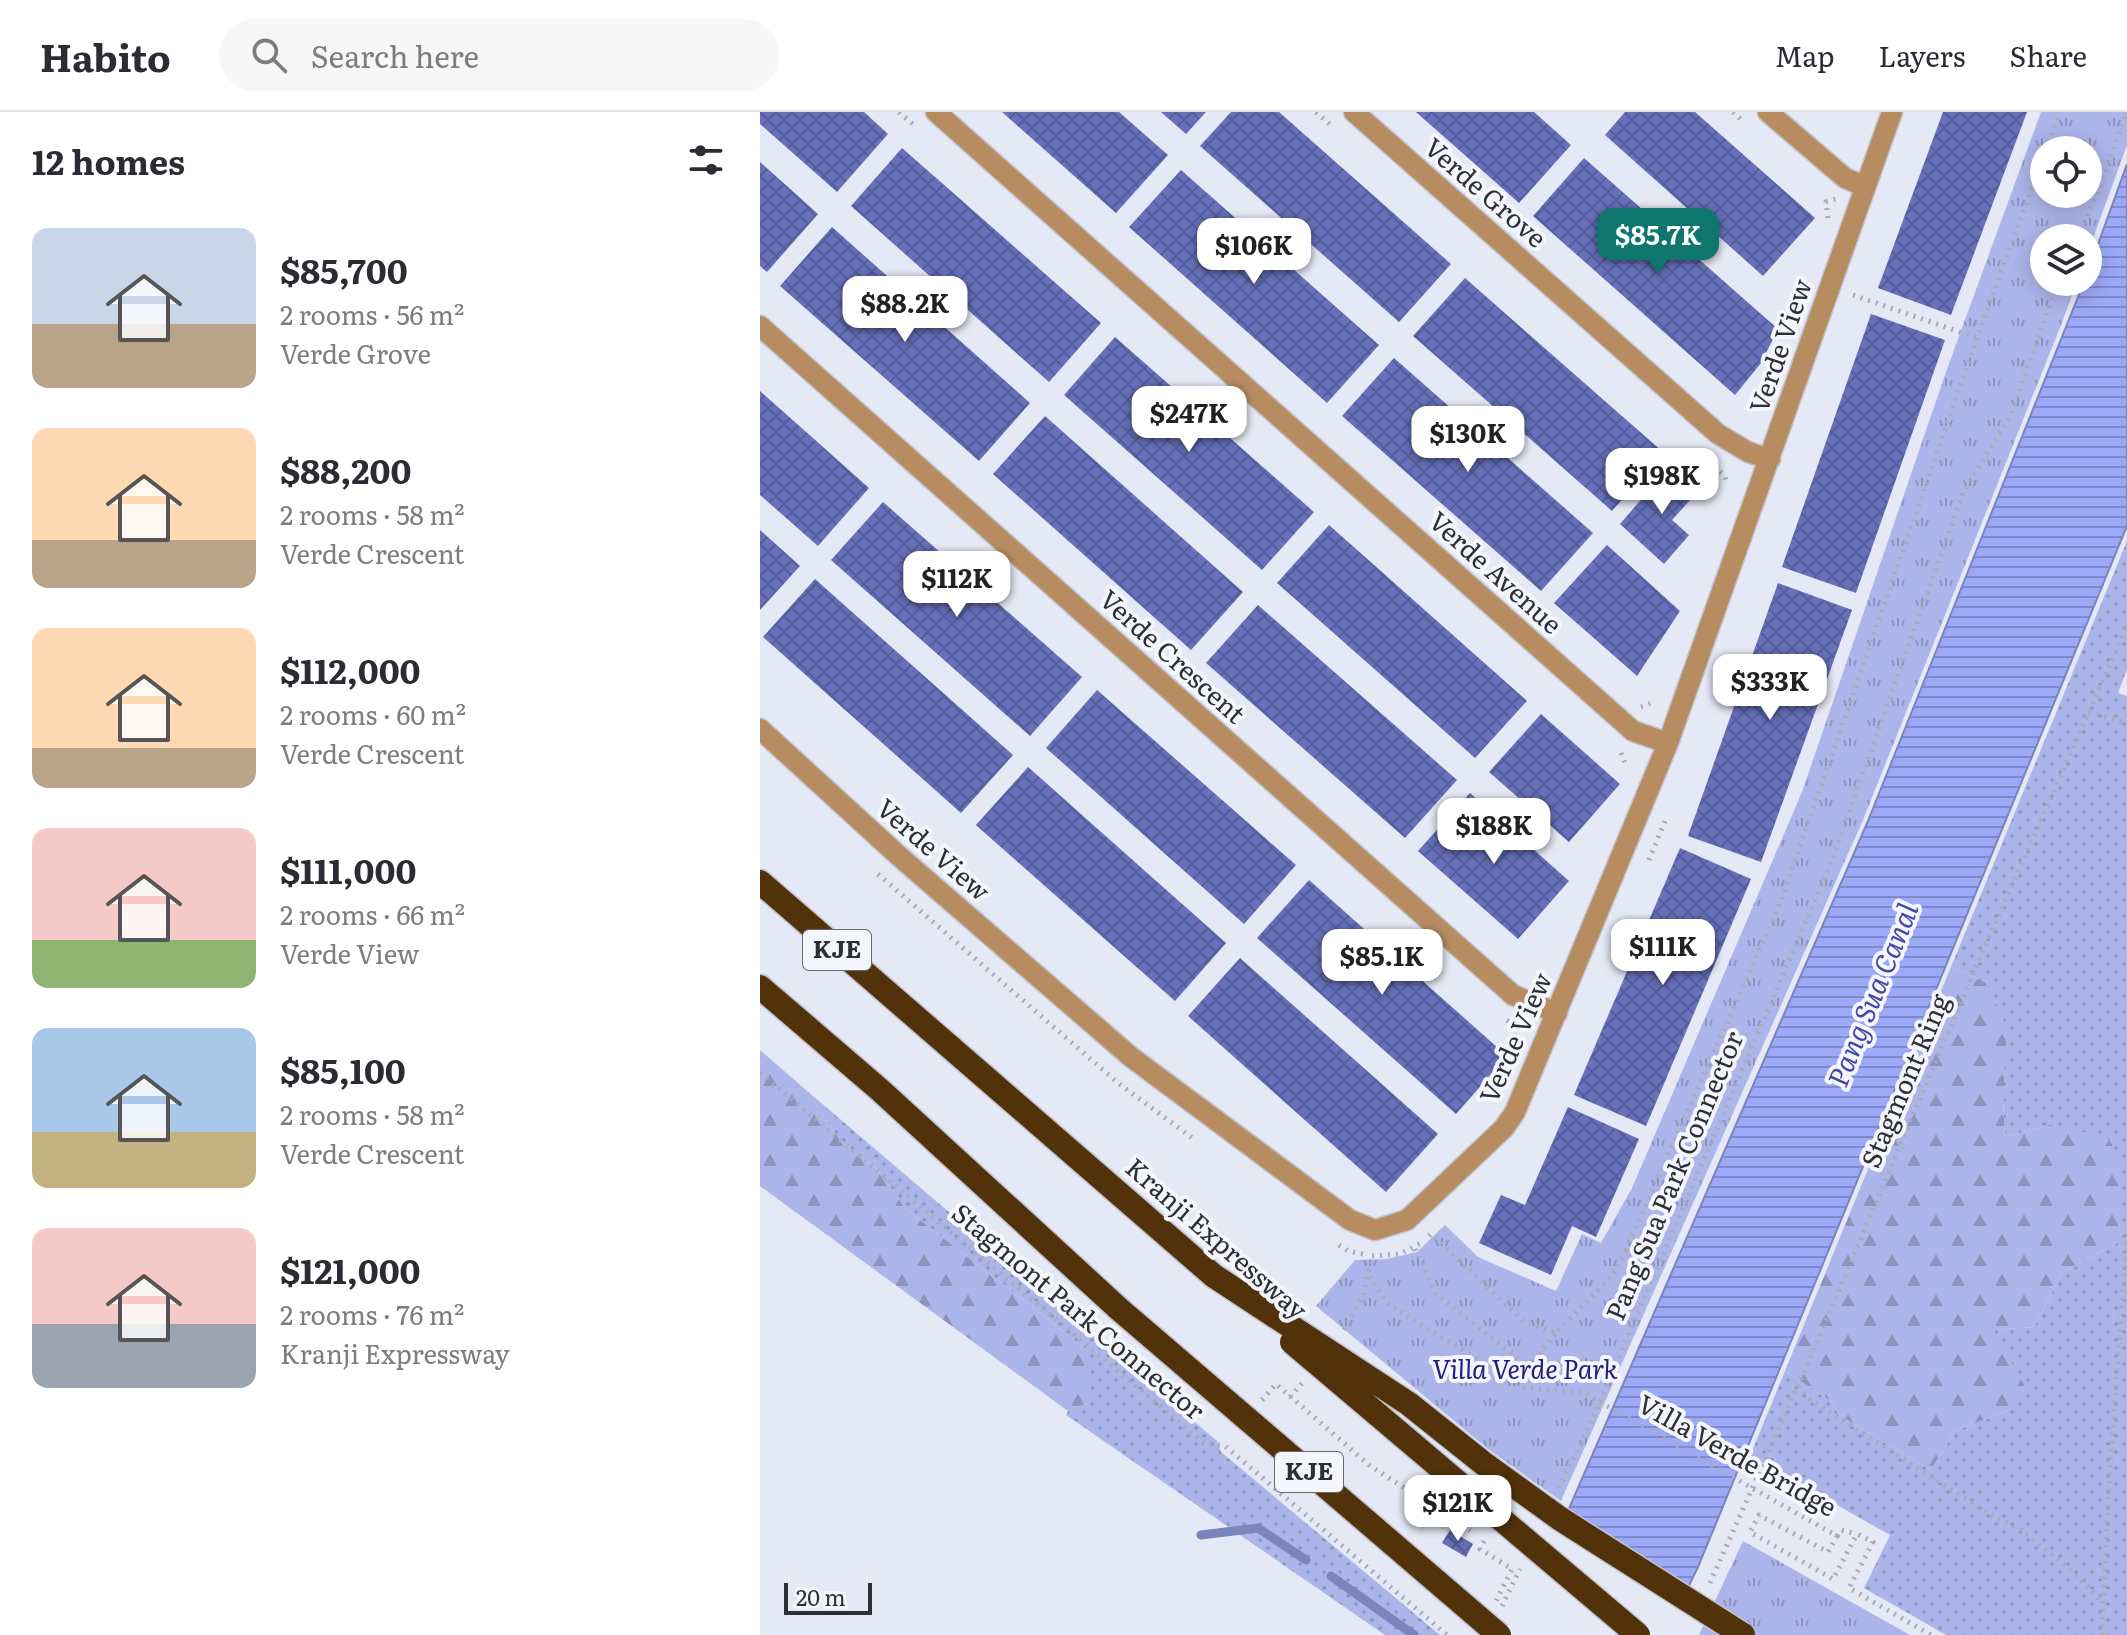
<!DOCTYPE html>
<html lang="en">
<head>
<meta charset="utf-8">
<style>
  :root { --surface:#fff; --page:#f7f7f7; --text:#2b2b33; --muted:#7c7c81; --line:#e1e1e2; --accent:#0f766e }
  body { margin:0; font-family:Literata,serif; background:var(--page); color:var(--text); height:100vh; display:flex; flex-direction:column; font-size:30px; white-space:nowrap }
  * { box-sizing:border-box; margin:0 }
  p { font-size:26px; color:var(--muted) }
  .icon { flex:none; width:44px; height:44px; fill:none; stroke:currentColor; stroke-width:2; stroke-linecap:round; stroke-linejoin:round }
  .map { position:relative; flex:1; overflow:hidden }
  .panel { display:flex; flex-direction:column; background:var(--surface); width:760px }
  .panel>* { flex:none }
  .fabs { position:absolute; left:1270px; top:24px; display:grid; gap:16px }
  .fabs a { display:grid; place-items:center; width:72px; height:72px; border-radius:50%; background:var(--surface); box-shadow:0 4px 20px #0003; font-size:40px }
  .scale { position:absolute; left:24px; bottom:20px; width:88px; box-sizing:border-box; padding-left:8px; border:4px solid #2e2f34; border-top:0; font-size:22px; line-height:28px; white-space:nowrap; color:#2e2f34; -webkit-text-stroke:6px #f4f5fd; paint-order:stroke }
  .price { position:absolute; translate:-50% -68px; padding:0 18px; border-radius:16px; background:#fff; color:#222; font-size:26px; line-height:52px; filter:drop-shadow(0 2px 4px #0008) }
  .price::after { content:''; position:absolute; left:50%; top:48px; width:24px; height:18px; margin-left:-12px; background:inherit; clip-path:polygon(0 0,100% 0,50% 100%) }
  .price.current { background:var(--accent); color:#fff }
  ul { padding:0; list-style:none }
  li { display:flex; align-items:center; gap:24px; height:200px; padding:0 32px }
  li span { display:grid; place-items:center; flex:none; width:224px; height:160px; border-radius:16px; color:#555 }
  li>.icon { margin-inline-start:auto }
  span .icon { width:96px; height:96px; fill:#fffc; stroke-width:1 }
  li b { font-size:34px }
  h2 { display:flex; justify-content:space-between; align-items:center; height:96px; padding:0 32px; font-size:34px }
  header { display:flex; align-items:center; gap:48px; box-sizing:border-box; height:112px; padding:0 40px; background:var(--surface); border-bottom:2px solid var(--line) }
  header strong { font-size:38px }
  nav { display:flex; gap:44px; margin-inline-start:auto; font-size:28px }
  .search { width:560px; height:72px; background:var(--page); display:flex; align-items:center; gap:20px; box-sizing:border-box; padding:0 28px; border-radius:44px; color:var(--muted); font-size:30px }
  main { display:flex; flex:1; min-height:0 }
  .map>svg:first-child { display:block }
  .grass { fill:url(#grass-dots) }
  .forest { fill:url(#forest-firs) }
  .park { fill:url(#park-tufts); fill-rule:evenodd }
  .water { fill:url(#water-rules); stroke:#7b84bd; stroke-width:2 }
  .pier { fill:#e5e8f5 }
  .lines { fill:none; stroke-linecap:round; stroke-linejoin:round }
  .stream { stroke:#7b84bd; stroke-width:9 }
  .building { fill:url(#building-cross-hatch) }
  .minor-casing { stroke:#c0c3ce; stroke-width:23 }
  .highway-casing { stroke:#c0c3ce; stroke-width:27 }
  .path { stroke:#a8aab5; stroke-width:5; stroke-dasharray:2 6; stroke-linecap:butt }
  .minor { stroke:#b68c60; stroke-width:20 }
  .highway { stroke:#52320a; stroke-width:24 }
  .highway-bridge-casing { stroke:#c0c3ce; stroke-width:27; stroke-linecap:butt }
  .path-bridge { stroke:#a8aab5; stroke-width:5; stroke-dasharray:2 6; stroke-linecap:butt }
  .highway-bridge { stroke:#52320a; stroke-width:24 }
  .labels { text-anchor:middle; stroke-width:8; stroke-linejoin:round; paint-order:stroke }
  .shield { fill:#f4f5fd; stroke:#696a70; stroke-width:2 }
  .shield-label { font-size:24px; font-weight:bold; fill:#2e2f34 }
  .street-label { font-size:26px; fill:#2e2f34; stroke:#f4f5fd }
  .park-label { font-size:26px; font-style:italic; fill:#232078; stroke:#f4f5fd }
  .water-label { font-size:28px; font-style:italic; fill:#4248a3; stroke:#f4f5fd }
</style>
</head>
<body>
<header>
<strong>Habito</strong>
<div class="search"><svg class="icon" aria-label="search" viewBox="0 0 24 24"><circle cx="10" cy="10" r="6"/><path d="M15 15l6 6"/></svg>Search here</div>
<nav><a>Map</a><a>Layers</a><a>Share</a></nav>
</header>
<main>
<section class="panel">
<h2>12 homes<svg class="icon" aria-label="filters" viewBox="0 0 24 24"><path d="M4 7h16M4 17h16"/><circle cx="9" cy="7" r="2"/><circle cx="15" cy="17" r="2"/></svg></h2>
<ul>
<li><span style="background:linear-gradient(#c9d6e8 60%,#b9a48a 0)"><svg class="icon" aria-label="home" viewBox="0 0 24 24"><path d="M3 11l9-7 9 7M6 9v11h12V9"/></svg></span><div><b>$85,700</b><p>2 rooms · 56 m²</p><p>Verde Grove</p></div></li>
<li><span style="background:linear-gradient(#ffd9b3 70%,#b9a48a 0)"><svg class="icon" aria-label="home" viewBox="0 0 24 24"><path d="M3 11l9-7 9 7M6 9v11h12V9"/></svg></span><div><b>$88,200</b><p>2 rooms · 58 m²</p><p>Verde Crescent</p></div></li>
<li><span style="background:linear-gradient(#ffd9b3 75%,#b9a48a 0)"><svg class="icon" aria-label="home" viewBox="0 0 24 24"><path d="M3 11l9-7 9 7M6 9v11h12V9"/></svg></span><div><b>$112,000</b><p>2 rooms · 60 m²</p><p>Verde Crescent</p></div></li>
<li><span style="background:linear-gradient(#f6c9c9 70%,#8fb573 0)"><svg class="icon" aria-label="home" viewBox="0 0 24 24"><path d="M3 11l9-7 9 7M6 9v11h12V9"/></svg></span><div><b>$111,000</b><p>2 rooms · 66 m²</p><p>Verde View</p></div></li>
<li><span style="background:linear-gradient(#a9c7e8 65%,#c2b280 0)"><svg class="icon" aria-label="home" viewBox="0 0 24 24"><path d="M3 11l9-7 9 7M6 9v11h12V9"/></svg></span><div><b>$85,100</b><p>2 rooms · 58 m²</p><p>Verde Crescent</p></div></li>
<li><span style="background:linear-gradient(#f6c9c9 60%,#9aa5b1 0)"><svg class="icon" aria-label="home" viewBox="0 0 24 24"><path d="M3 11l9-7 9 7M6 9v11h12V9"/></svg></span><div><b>$121,000</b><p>2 rooms · 76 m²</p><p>Kranji Expressway</p></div></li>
</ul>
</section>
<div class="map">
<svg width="1367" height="1523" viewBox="0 0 1367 1523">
  <defs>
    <pattern id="grass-dots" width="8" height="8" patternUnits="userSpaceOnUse" patternTransform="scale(2)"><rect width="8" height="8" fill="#acb5ea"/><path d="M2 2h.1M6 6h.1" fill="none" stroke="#8c94be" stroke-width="1.8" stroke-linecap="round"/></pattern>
    <pattern id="forest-firs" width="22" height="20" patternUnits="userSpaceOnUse" patternTransform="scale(2)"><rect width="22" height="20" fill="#acb5ea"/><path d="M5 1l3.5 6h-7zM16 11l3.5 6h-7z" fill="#8c94be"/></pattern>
    <pattern id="park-tufts" width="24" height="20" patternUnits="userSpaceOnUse" patternTransform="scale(2)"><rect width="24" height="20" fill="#acb5ea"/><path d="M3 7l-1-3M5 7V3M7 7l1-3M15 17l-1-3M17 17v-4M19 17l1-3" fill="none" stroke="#8c94be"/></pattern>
    <pattern id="water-rules" width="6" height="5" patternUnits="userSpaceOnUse" patternTransform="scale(2)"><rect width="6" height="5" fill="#9ca9f8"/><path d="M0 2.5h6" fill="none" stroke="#808aca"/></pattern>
    <pattern id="building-cross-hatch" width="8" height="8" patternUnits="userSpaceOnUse" patternTransform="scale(2)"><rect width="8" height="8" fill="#6771bb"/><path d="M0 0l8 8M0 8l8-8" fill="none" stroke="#555d99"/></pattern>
  </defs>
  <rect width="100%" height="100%" fill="#e5e8f5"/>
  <!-- grass -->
  <path class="grass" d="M1367,429V557L1358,581L1367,584V1523H1186L1104,1476L1130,1423L990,1344L1025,1259L1071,1289L1079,1303L1171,1358L1195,1319L1252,1297L1233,1218L1274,1215L1302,1161L1357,1131L1293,1012L1245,1025L1243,984L1227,871L1191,855Z
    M53,984L457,1329L461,1340L680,1523H625L306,1303L308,1299L331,1290L326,1237L146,1097L116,1056L81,1029L54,990Z"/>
  <!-- forest -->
  <path class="forest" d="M1191,855L1227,871L1247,916L1243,984L1245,1025L1293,1012L1349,1027L1362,1052L1357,1131L1302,1161L1274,1215L1234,1218L1264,1273L1252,1297L1195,1319L1171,1358L1079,1303L1071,1289L1025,1259Z
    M0,938L53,984L54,990L81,1029L116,1056L146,1097L326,1237L331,1248V1290L308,1299L0,1074Z"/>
  <!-- park -->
  <path class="park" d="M1281,0H1367V33L1328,140V126H1284V170H1317L1303,208L1103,708L801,1389L728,1337L556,1194L595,1148L627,1147L657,1140L685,1113L718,1145L796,1179L822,1122L841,1131L872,1076L1042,680L1187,257ZM1284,38H1328V82H1284Z
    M983,1429L1150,1523H939Z"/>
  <!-- water -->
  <path class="water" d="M1367,52V414L938,1455L905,1523H754L1108,709L1324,170H1328V160Z"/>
  <!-- pier -->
  <path class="pier" d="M804,1394L932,1477L909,1523H750Z"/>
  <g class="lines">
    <!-- stream -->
    <path class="stream" d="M441,1423L498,1416L546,1448
      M571,1464L654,1523"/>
  </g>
  <!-- building -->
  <path class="building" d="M0,0H104L128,22L77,80L0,12Z
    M242,0H359L408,43L356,101Z
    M401,0H446L426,22Z
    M471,0H519L691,152L639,210L440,34Z
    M656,0H774L811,33L759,91Z
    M865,0H935L1055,106L1003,164L845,23Z
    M1183,0H1267L1191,203L1118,176Z
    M142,36L341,211L289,270L91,94Z
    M824,46L1018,217L1001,251L975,283L773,104Z
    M0,50L58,102L7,160L0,154Z
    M421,58L619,233L567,291L369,115Z
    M72,115L270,291L219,349L20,174Z
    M705,166L904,341L852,399L653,224Z
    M1111,202L1185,228L1096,481L1022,455Z
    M355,225L554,400L502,458L304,283Z
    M634,246L833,421L781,479L582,304Z
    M0,279L109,376L58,434L0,383Z
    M285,304L483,480L431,538L233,362Z
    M918,355L941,376L912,408L929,423L904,452L860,412L885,383L889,387Z
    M123,390L322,565L270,624L71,448Z
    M569,413L767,589L715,646L517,471Z
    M0,418L40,454L0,498Z
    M847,433L920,499L877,564L794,491Z
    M55,467L253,643L201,701L3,525Z
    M1018,471L1092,498L1001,750L928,724Z
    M498,493L697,668L645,726L446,551Z
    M337,578L536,753L484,812L286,636Z
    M781,602L860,672L809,730L729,660Z
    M268,655L466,831L415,889L216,713Z
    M710,681L809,769L758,827L658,739Z
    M920,736L991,767L886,1014L814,983Z
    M549,768L747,944L696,1002L497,826Z
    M480,846L678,1022L626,1080L428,904Z
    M808,995L879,1027L836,1125L812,1114L791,1163L719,1131L741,1083L765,1093Z
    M690,1418L713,1432L706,1445L682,1431Z"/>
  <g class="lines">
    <!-- minor casing -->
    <g class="minor-casing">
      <path id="minor" d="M176,0L873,619L908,631
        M594,0L958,322L988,340L1010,347
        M1008,0L1085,66L1104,74
        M0,214L753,883L797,901
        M0,617L140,745L371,945L590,1108L615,1118L647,1108L744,1016L755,1000L908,631L1132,0"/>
    </g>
    <!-- highway casing -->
    <g class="highway-casing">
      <path id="highway" d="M0,770L454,1164
        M0,875L120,978L359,1197"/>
    </g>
    <!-- path -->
    <path class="path" d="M139,0L154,13
      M556,0L573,15
      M973,0L984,10
      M1286,38L1300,0
      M1068,106L1066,90L1076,87
      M1318,126L1342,69L1367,0
      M1093,183L1217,226
      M942,344L965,364L967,373
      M881,595L892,591
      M1329,600L1367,611
      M861,641L867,656
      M889,748L905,709
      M118,762L358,971L435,1028
      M747,908L752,912L755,924
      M0,961L444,1331L465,1334L687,1523
      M669,1124L671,1122L764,1210L796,1221L854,1162L866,1138L895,1162
      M579,1133L588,1139L603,1142
      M655,1137L676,1182L769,1255L796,1221
      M866,1138L1021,789L1217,226L1284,43
      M609,1165L628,1191L647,1204
      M584,1218L603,1184L612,1144L640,1142L661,1131
      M1038,1275L1218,850L1367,514
      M1038,1275L1051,1288L1226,1400L1261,1418L1312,1459L1343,1490
      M530,1285L543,1270
      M502,1288L516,1272L609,1353L710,1419
      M799,1376L833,1306L1071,751L1203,381L1251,303L1298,170
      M1077,1424L1081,1418L1097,1422
      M724,1429L720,1437L752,1457L736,1489
      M950,1471L1038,1273
      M742,1494L760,1457
      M1342,1523L1348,1388L1367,1120"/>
    <!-- minor -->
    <use href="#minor" class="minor"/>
    <!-- highway -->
    <use href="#highway" class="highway"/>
    <!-- highway-bridge casing -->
    <g class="highway-bridge-casing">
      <path id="highway-bridge" d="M454,1164L649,1292L723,1351L799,1406L983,1523
        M359,1197L739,1523
        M532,1230L878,1523"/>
    </g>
    <!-- path-bridge -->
    <path class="path-bridge" d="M647,1204L765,1276L824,1281L1077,1424L1068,1440L999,1403L990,1420L1073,1467L1097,1422L1113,1430L1089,1476L1171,1523"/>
    <!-- highway-bridge -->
    <use href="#highway-bridge" class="highway-bridge"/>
  </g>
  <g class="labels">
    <!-- shield labels -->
    <g class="shield">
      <rect x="43" y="818" width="68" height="40" rx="6"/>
      <rect x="515" y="1340" width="68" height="40" rx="6"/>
    </g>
    <g class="shield-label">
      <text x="77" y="846">KJE</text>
      <text x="549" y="1368">KJE</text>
    </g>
    <!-- street labels -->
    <g class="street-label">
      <text transform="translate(725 81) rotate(41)" y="9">Verde Grove</text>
      <text transform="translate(1021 234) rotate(-71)" y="9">Verde View</text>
      <text transform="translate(735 461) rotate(42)" y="9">Verde Avenue</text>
      <text transform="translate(412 545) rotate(42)" y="9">Verde Crescent</text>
      <text transform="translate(173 738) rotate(41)" y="9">Verde View</text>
      <text transform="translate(756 926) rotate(-66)" y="9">Verde View</text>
      <text transform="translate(1146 969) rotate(-67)" y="9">Stagmont Ring</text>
      <text transform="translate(915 1064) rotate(-67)" y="9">Pang Sua Park Connector</text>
      <text transform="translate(456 1127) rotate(41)" y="9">Kranji Expressway</text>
      <text transform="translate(318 1200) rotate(40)" y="9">Stagmont Park Connector</text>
      <text transform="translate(977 1344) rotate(29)" y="9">Villa Verde Bridge</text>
    </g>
    <!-- park labels -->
    <g class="park-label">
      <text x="765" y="1267">Villa Verde Park</text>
    </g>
    <!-- water labels -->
    <g class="water-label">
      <text transform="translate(1113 883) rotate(-68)" y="10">Pang Sua Canal</text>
    </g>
  </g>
</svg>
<div class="fabs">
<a><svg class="icon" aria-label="locate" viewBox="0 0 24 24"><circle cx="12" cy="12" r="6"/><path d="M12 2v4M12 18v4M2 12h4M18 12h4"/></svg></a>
<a><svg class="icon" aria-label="layers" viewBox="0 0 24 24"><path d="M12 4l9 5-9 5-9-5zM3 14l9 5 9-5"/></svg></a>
</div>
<div class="scale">20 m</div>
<b class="price current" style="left:898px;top:164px">$85.7K</b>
<b class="price" style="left:494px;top:174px">$106K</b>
<b class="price" style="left:145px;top:232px">$88.2K</b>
<b class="price" style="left:429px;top:342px">$247K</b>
<b class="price" style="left:708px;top:362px">$130K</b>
<b class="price" style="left:902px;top:404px">$198K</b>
<b class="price" style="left:197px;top:507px">$112K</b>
<b class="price" style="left:1010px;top:610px">$333K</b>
<b class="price" style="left:734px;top:754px">$188K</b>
<b class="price" style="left:903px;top:875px">$111K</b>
<b class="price" style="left:622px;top:885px">$85.1K</b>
<b class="price" style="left:698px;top:1431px">$121K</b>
</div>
</main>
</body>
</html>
